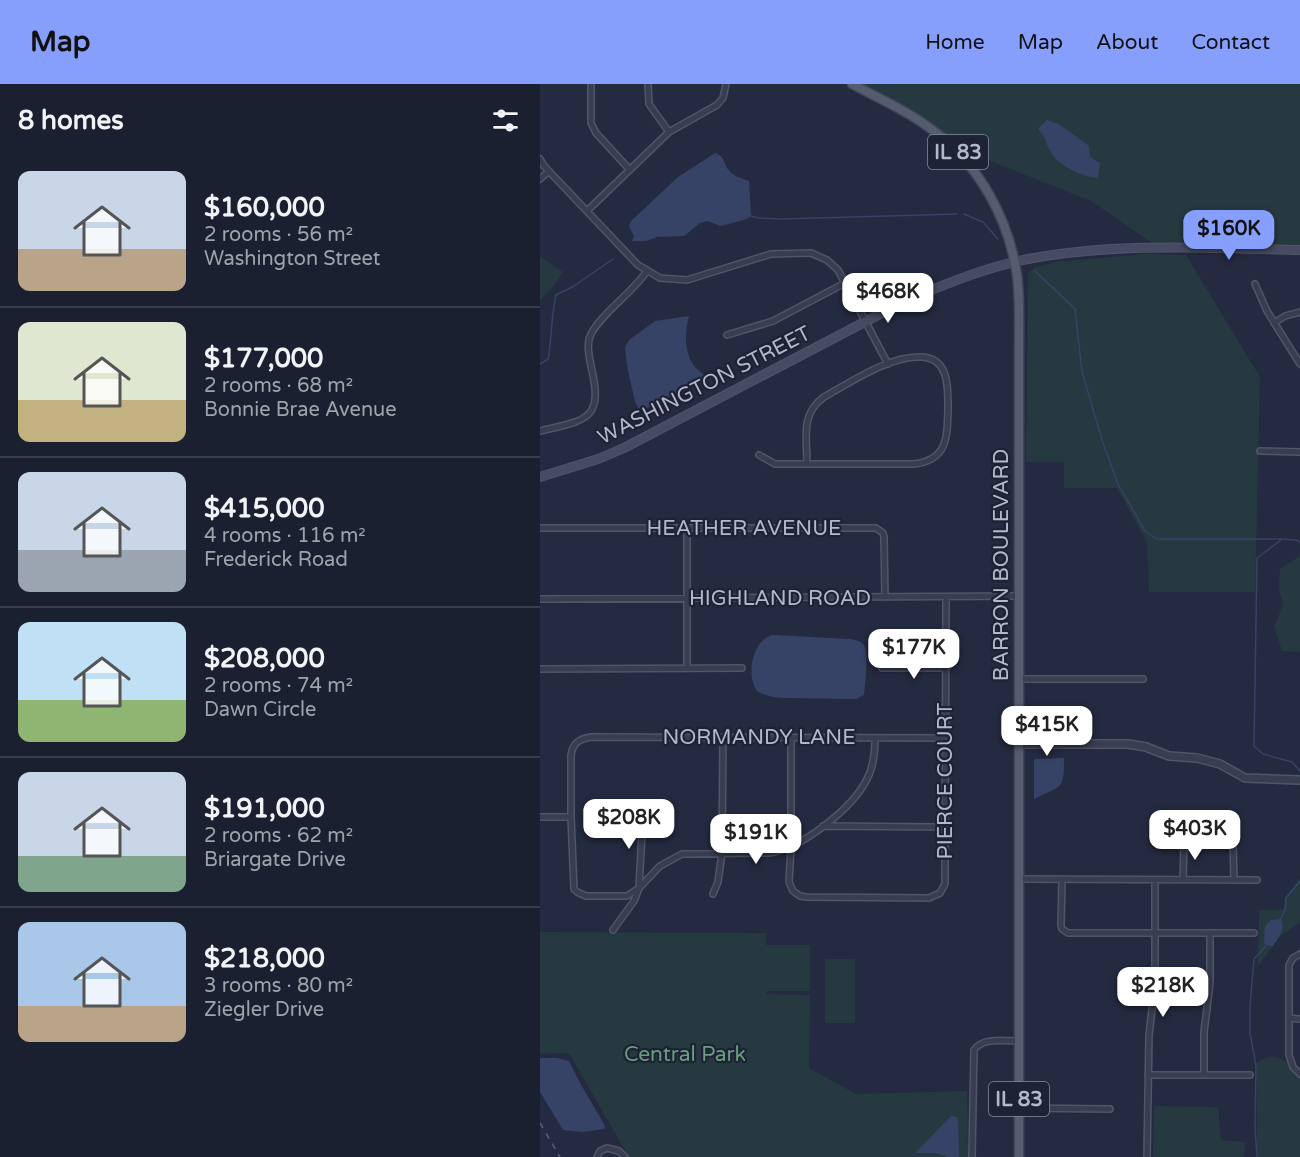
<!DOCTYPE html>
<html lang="en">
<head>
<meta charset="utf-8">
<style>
  :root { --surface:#1b2030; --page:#282d3c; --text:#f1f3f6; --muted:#a0a3ab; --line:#393e4c; --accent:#879ffc }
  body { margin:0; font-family:"Varela Round",sans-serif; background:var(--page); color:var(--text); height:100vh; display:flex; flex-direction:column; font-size:22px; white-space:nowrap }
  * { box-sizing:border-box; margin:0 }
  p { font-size:20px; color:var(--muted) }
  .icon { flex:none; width:33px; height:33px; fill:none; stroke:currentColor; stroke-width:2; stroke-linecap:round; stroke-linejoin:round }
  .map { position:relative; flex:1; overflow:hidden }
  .details { display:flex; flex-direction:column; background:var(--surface); width:540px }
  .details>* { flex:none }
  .price { position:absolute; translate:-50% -51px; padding:0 14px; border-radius:12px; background:#fff; color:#222; font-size:20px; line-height:39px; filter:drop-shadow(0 2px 3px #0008) }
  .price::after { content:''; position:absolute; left:50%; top:36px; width:18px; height:14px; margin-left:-9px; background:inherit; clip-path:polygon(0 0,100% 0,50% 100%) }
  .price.active { background:var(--accent); color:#111 }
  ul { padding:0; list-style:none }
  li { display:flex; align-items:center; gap:18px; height:150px; padding:0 18px }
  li+li { border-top:2px solid var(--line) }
  li span { display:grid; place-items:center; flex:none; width:168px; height:120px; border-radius:12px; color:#555 }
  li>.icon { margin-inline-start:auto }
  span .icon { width:72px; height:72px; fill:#fffc; stroke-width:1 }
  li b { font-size:26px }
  h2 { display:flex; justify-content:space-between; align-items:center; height:72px; padding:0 18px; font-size:26px }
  header { display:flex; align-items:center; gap:36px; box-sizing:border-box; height:84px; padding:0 30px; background:var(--accent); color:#111 }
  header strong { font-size:28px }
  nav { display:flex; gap:33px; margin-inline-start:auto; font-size:21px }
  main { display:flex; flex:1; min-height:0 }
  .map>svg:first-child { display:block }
  .green { fill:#263941 }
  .water { fill:#374267 }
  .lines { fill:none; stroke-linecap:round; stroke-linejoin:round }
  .stream { stroke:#374267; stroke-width:1.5 }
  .minor-casing { stroke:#505567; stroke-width:8 }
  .tertiary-casing { stroke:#505567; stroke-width:10 }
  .secondary-casing { stroke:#505567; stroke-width:10 }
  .primary-casing { stroke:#414659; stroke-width:11 }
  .minor { stroke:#383d50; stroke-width:5 }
  .tertiary { stroke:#383d50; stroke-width:7 }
  .secondary { stroke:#464b63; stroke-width:8 }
  .primary { stroke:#565c70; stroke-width:8 }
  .rail { stroke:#5a6077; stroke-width:1.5; stroke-dasharray:6 6; stroke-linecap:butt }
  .labels { text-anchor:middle; stroke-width:4.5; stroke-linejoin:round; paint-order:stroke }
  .shield { fill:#1d2235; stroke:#878c9d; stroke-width:1.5 }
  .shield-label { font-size:20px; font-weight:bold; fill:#b4b9ca }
  .street-label { font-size:21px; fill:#b4b9ca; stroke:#1d2235 }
  .park-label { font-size:21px; fill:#6a9c7f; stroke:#1d2235 }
</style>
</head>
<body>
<header>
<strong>Map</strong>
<nav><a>Home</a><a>Map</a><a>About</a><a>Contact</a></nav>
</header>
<main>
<section class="details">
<h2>8 homes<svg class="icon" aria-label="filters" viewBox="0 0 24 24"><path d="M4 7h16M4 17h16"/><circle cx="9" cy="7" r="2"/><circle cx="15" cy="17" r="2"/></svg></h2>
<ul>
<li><span style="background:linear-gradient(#c9d6e8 65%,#b9a48a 0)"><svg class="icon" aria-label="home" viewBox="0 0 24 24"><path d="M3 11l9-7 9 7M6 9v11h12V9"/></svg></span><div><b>$160,000</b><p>2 rooms · 56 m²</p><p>Washington Street</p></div></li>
<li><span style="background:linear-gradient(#dfe7d0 65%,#c2b280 0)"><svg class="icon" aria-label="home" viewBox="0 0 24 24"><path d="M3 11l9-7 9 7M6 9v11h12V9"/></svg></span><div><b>$177,000</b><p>2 rooms · 68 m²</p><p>Bonnie Brae Avenue</p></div></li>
<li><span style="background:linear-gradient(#c9d6e8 65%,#9aa5b1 0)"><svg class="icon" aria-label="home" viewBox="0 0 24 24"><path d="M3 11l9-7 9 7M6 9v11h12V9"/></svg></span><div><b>$415,000</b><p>4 rooms · 116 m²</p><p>Frederick Road</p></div></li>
<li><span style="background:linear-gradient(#bfe0f5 65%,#8fb573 0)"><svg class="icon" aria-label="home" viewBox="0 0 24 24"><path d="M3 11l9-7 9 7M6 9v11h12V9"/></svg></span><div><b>$208,000</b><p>2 rooms · 74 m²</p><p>Dawn Circle</p></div></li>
<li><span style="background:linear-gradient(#c9d6e8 70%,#7fa58c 0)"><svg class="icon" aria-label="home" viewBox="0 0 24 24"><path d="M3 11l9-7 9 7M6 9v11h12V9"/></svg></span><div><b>$191,000</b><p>2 rooms · 62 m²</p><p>Briargate Drive</p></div></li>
<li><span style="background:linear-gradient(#a9c7e8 70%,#b9a48a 0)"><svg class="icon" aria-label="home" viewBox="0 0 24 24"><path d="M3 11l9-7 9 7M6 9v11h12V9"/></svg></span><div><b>$218,000</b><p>3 rooms · 80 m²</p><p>Ziegler Drive</p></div></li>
</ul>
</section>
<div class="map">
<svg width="760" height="1073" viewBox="0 0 760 1073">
  <rect width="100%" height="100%" fill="#242a40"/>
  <!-- green -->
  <path class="green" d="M310,0H760V166L618,163L551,117L410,61L393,47Z
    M606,170L646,171L720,293L715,508H609L607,458L577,404H524V378H486L488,189L495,183L516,178Z
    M0,172L23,188L13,203L0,216Z
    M760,472V568L742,567L734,542L743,522L739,504L740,485Z
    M760,794V838L738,854L743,839L731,836L725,842L726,862L732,863L718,882L719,826H743L745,813Z
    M0,848L226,849V861H270V907H227L226,910L270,911L269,984L316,1010L427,1007L428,1073H89L29,969L0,970Z
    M285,875H315V939H285Z
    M732,972L748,978L760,992V1073H717V978Z
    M614,1022L678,1023L681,1056L705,1058L704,1073H613Z"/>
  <!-- water -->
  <path class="water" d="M507,36L519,40L549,62L550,73L560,79L558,94C543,93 521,83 512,70C506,62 506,52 498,45Z
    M175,69C185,73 183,76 187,84C192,92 201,94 209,97L211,132L207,135L181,142L167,137L160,139L144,152L117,153L106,157H92L94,152L89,142L91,137L138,93Z
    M149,232C145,247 143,267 155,283C158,287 162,288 165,292L110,323L99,325L95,318L88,287L85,265L86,261L89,256L115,237Z
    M234,551L310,555C315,556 321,557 324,561C329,569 325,601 324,611L316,615L243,614L232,613L218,608C205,593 212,554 234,551Z
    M524,674C524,707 522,701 494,715V678L495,675Z
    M741,835C746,845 738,855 732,863L724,860L725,842L731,836Z
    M0,974H17L29,977L40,999L65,1042L64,1045L42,1048L23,1046L0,1008Z
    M411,1032L417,1033L418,1037L419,1073H407L396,1069H375Z"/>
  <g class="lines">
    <!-- stream -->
    <path class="stream" d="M424,130L443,138L458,155
      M211,132L218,134L242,135L417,130
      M495,187L535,225L542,288L563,359L578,400L605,447L617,455H742L756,456L760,458
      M0,280L8,275C12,254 11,232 16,211L34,202L73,175
      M741,456L717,474L714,662L723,670L752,678L760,687
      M741,835L746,822V814L760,797
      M717,1073L715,1043L716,982L710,949V922L714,875L726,862"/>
    <!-- minor casing -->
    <g class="minor-casing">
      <path id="minor" d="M51,0V39L56,49L90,86
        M108,0L109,20L129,48
        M0,75L4,82L98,181L120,194L147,196L231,170L271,169L287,176L298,186L348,280
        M0,95L9,87
        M47,127L129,48L177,21L183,14L186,0
        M715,200L727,227L760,280
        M734,239L745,232L760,228
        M187,251L233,237L305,199
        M0,347C47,336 64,336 51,282C49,271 46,260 51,250C61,230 93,208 107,187
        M720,367L760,368
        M219,371L235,380H374C408,376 407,353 408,326C408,305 410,273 380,273C349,272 311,298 284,313C260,330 267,354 267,380
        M0,444H336L343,449L344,453L345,513
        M147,444V583
        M0,515L479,512
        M342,584H405
        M0,585L202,584
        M479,595H603
        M251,654V763L249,798L253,807L260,812L266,813L389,814L400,809L405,800L406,513
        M335,654C335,668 334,682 327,695C313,724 261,765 229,769L142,770L120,782L99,804L87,812H46L37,808L34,805L31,733V671C33,658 40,655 51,653L404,654
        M0,733H31
        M283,742L405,743
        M693,759L694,796
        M479,795L717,796
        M522,796L521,841L522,845L528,849H714
        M643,796L644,759
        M173,810L178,798L182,769L183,653
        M73,846L94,817L99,804L103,730
        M760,870L753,874L749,881V971L753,983L760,990
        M749,934L760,935
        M608,991H710
        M664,991V948L670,900V849
        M479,1024L570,1025
        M57,1073L60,1067L67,1064L79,1067L85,1073
        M432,1073L434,966C443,953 464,957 479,957
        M607,1073L609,951L615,900V796"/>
    </g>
    <!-- tertiary casing -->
    <g class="tertiary-casing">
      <path id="tertiary" d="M479,660H588L606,663L629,672L657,674L680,680L705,694L760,696"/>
    </g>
    <!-- secondary casing -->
    <g class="secondary-casing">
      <path id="secondary" d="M0,393L58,375L84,364L359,220C400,202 443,184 488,175C578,158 669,164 760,166"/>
    </g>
    <!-- primary casing -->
    <g class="primary-casing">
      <path id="primary" d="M312,0C340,15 370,28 395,48C440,82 469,136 477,191C480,214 479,237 479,260V1073"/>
    </g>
    <!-- minor -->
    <use href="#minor" class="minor"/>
    <!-- tertiary -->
    <use href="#tertiary" class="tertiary"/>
    <!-- secondary -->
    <use href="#secondary" class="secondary"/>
    <!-- primary -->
    <use href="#primary" class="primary"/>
    <!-- rail -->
    <path class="rail" d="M0,1039L20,1073"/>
  </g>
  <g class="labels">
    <!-- shield labels -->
    <g class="shield">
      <rect x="388" y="51" width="60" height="34" rx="4.5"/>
      <rect x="449" y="998" width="60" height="34" rx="4.5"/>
    </g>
    <g class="shield-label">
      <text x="418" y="75">IL 83</text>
      <text x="479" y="1022">IL 83</text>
    </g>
    <!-- street labels -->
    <g class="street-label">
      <text transform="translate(164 301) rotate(-27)" y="7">WASHINGTON STREET</text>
      <text x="204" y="451">HEATHER AVENUE</text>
      <text transform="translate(461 481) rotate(-90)" y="7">BARRON BOULEVARD</text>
      <text x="240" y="521">HIGHLAND ROAD</text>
      <text x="219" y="660">NORMANDY LANE</text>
      <text transform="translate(405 697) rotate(-90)" y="7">PIERCE COURT</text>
    </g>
    <!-- park labels -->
    <g class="park-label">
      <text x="145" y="977">Central Park</text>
    </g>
  </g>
</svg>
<b class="price active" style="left:689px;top:177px">$160K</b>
<b class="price" style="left:348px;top:240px">$468K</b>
<b class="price" style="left:374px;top:596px">$177K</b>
<b class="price" style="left:507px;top:673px">$415K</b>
<b class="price" style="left:89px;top:766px">$208K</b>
<b class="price" style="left:655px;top:777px">$403K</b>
<b class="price" style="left:216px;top:781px">$191K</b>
<b class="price" style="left:623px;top:934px">$218K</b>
</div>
</main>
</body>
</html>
